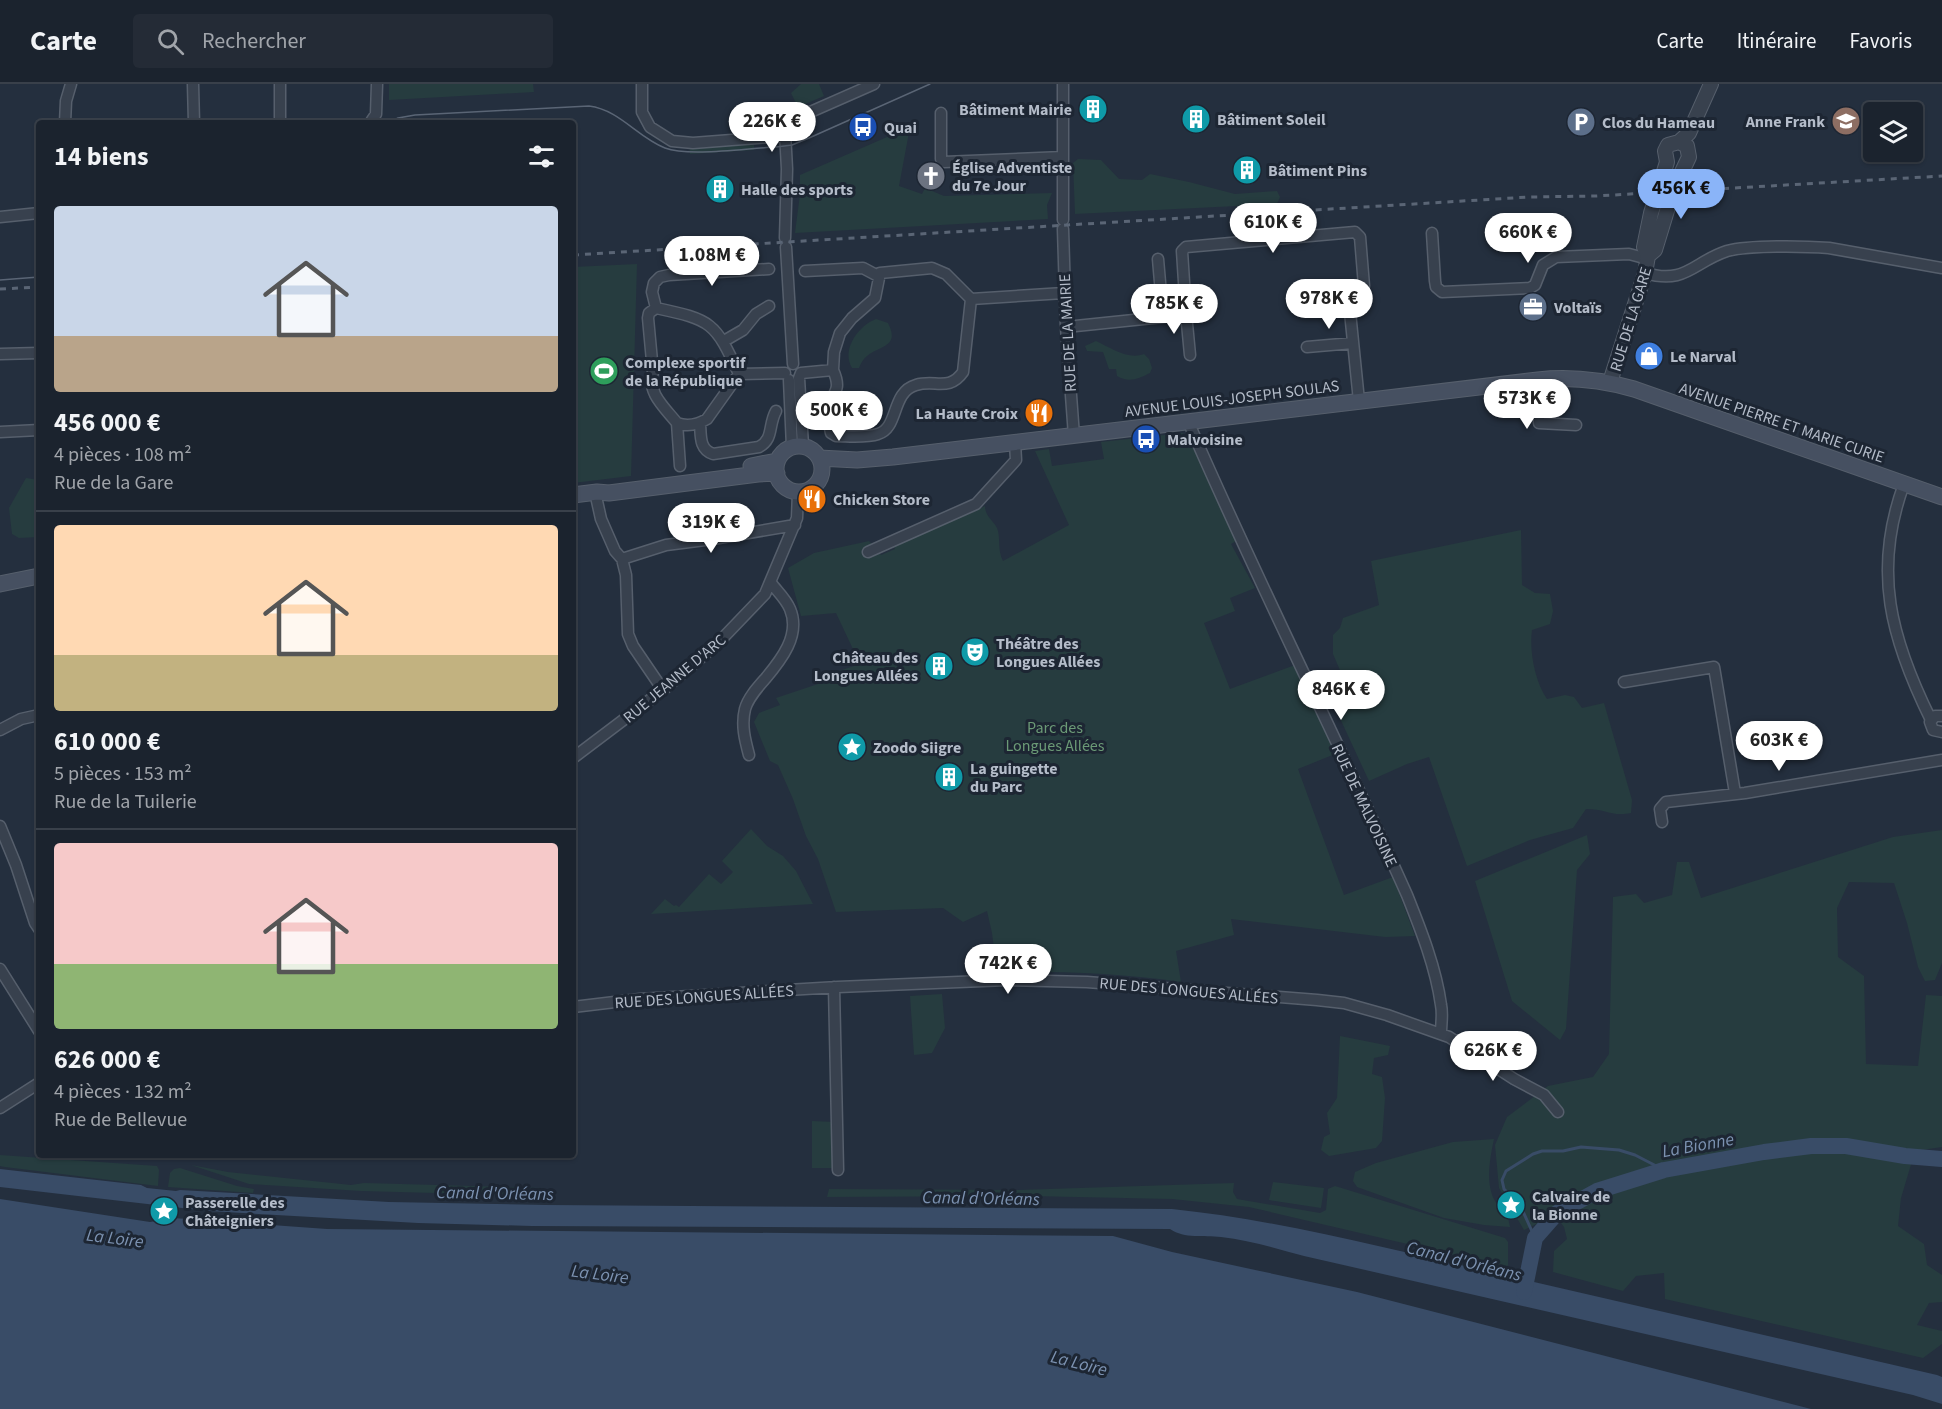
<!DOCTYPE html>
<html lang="fr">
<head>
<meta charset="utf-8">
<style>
  :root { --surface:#1b232e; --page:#242b36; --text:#f1f3f6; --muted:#a0a4aa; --line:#39404a; --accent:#8ab4f8 }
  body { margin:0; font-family:"Source Sans 3",sans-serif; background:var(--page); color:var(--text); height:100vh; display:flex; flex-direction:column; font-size:22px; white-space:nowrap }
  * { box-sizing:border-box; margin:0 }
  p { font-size:20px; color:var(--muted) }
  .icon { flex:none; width:33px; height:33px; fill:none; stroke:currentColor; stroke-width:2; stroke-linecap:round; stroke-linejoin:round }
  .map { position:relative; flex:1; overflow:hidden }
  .panel { position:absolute; left:36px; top:36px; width:540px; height:1038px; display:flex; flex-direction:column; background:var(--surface); border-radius:6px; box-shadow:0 2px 4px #0004,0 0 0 2px var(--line) }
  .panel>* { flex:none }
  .tools { position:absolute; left:1863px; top:18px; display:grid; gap:12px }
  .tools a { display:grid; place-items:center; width:60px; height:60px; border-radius:6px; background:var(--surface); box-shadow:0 2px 4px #0004,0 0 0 2px var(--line); font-size:30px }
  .price { position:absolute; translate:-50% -51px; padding:0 14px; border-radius:21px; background:#fff; color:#222; font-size:20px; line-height:39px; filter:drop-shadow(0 2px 3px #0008) }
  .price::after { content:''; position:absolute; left:50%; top:36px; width:18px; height:14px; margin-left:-9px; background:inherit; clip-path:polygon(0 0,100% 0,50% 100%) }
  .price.on { background:var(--accent); color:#111 }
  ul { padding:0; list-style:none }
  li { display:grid; align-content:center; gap:12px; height:318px; padding:0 18px }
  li+li { border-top:2px solid var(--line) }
  li span { display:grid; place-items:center; height:186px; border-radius:6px; color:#555 }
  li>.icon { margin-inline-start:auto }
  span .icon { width:108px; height:108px; fill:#fffc; stroke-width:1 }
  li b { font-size:26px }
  h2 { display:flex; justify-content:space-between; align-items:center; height:72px; padding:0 18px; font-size:26px }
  header { display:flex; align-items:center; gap:36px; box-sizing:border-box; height:84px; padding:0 30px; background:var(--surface); border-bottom:2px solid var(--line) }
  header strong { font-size:28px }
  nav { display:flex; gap:33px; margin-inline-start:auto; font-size:21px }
  .search { width:420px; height:54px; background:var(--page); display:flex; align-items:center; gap:15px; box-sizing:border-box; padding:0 21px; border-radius:6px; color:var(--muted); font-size:22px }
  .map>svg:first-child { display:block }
  .green { fill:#263c3f }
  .water { fill:#394c67 }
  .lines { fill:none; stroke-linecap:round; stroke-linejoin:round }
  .stream { stroke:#394c67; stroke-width:3 }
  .river { stroke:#394c67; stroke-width:16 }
  .minor-casing { stroke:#565f6c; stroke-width:13 }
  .tertiary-casing { stroke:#565f6c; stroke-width:16 }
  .secondary-casing { stroke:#565f6c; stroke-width:17 }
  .minor { stroke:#38414e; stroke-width:10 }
  .tertiary { stroke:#38414e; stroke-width:14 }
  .secondary { stroke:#465061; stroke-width:15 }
  .tram { stroke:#5a6575; stroke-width:1.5 }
  .rail { stroke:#5a6575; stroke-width:3; stroke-dasharray:6 6; stroke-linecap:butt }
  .labels { text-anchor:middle; stroke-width:6; stroke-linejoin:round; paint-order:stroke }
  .poi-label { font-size:16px; font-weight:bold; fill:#b4bcc9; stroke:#1d2633; text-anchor:start }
  .street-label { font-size:16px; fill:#b4bcc9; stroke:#1d2633 }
  .park-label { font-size:16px; fill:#6b9a76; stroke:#1d2633 }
  .water-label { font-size:18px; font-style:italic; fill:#7c92b1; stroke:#1d2633 }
</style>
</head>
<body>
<header>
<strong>Carte</strong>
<div class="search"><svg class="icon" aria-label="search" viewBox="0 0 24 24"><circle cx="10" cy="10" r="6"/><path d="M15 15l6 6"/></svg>Rechercher</div>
<nav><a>Carte</a><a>Itinéraire</a><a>Favoris</a></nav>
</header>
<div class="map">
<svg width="1942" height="1325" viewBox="0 0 1942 1325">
  <rect width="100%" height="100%" fill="#242f3e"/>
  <!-- green -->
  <path class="green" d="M389,0H533L534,8L389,16Z
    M801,0H819L824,12L798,23L791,9Z
    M910,43L899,102L922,110L925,104L944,112L1052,109L1047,121L1048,135L795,149L800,110V91Z
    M754,58V66L690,70L689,61Z
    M1078,75L1101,76L1119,95L1142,96L1150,90L1189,98L1235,110L1277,107L1280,113L1277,120L1075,130L1073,79Z
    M637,180L631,392L573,399V183Z
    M876,235L888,239C900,263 881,261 867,272C863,275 861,279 859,284H852C841,266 858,242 876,235Z
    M1096,257C1111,264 1128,276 1144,270L1149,275L1152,284L1150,289C1138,295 1129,299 1117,292L1116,285H1109L1103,268L1087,267L1085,262Z
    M1182,349L1188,352L1193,360L1236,457L1231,460L1255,504L1230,514L1235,527L1204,539L1230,605L1295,581L1335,670L1298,685L1344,811L1393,793L1415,852L1385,853L1231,835L1234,851L1176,867L1181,898C1120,889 1059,887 997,888L992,849L987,827L963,838L943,824L836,828L818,775L806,752L793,715L778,681L770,677L754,638L759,629L780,621L776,614L824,598L839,587L860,580L836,529L801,532L788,484L814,469L869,457L881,471L895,465L893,455L969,430L985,422C985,432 993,436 997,444C1001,453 997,466 1003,477L1069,441L1035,367L1049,365L1052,382L1104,375L1101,358Z
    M26,394L39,396V453L19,454L12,450L9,424Z
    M1521,446L1522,501L1535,509L1550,510L1553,527L1550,540L1532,546C1529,567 1535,598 1547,615L1565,611L1574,613L1582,624L1604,619L1632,716L1631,729C1612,733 1606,725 1586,725L1573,744L1530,756L1467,782L1429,673L1407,680L1369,697L1338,630L1346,607L1342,591L1333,570V551L1340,544L1343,534L1379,521L1371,477Z
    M751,745L767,762L783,772L796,787L813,820L651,830L665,815L674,822L676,821L679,823L709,790L721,800L733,788L722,777Z
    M1942,746V879L1935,896L1925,897L1918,883L1907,839L1894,799L1849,798L1837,824L1838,873L1864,892L1866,980L1918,982L1926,911L1942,912V1063L1915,1067L1901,1114L1898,1142L1924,1160L1927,1181L1942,1191V1218L1929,1219L1917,1241L1942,1247V1260L1923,1274L1665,1215L1664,1189L1636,1192L1623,1207L1553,1188L1554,1167L1567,1155L1564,1143L1555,1131L1524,1146L1499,1104L1495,1061L1507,1033L1548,1002L1593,993L1609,970L1613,813L1636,810L1644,819L1672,811L1677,778H1689L1701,814L1893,753Z
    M1587,751L1590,770L1577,786L1566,945L1560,956L1512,917L1475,797Z
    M942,910L945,944L932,969L914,971L910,912Z
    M1340,952L1390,962L1388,971L1374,974L1372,990L1382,993L1385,1014L1382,1057L1376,1064L1329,1072L1321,1066L1324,1053L1330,1050L1327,1029L1337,1014Z
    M812,1037L834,1038L837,1084H812Z
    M1494,1055C1489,1079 1482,1114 1507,1129L1510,1143L1484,1141L1444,1134L1357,1103L1353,1097L1355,1088L1376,1079L1453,1058Z
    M0,1071L157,1082L159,1086L158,1102L5,1083L0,1082Z
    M191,1081L228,1088L351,1101L364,1099L542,1104V1112L361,1107L249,1100Z
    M180,1084L237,1102L254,1105L253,1109L168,1103L170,1089L174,1085Z
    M1273,1098L1324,1104L1321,1124L1269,1116Z
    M1234,1099L1233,1108L1237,1115L1320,1129L1326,1126L1328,1105L1335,1102L1505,1154L1508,1158V1181L1506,1183L1249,1123L1172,1115L1029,1112L827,1113L829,1105L1018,1106Z"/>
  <!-- water -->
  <path class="water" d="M0,1085L141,1101L147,1104L176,1107L180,1106L389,1118L546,1121L1172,1125C1288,1137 1403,1169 1517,1194L1520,1192L1532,1194L1534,1198L1937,1291L1942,1293V1320L1913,1311L1304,1172C1277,1165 1249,1156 1221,1153C1203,1151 1185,1155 1170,1145L532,1142L418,1139L208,1127L0,1103Z
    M0,1115L150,1138L173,1134L327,1145L1113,1152L1172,1168L1357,1208L1811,1325H0Z"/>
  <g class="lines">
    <!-- stream -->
    <path class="stream" d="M1535,1154L1521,1123L1504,1105L1502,1096L1506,1087L1533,1070L1542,1067H1563L1581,1063L1619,1066L1635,1071L1664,1086"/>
    <!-- river -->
    <path class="river" d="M1524,1208L1535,1154L1557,1129L1597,1107L1664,1086L1764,1068L1811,1062H1846L1905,1072L1942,1075"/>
    <!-- minor casing -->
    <g class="minor-casing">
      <path id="minor" d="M193,0L194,39
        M280,0V39
        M642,0V28L650,43L672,57L693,59L785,52
        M941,29V75L944,78L1063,73
        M65,39L66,17L71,0
        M370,39L376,30L377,0
        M0,133L39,129
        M1063,136V0
        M1063,145L1066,243L1074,352
        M1432,149L1435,197L1436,203L1442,208L1530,204L1535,201L1543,181L1556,173L1629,170L1648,175
        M785,154L787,85L785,48C788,40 792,37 799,33L874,0
        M786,163L793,280
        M805,187L863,184L878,192
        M1645,189C1686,201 1693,178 1727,167C1749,161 1804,162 1829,164L1942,184
        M971,215L1064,209
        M656,224C712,236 715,238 739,290L707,335C697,341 688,343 677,339C665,324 646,308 653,288L648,234L649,229Z
        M656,224L652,208L654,199L660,193L669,191L769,185
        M1186,229L1190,271
        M1163,233L1183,231L1186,229L1182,167L1186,163L1355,148L1360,153L1364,202L1350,228L1359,317
        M1066,243L1163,233L1158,175
        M724,257L743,246L756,230L769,222
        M1307,263L1353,259
        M0,270L39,269
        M801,289L833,286L834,268L840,249L852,234L875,214L880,189L932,184L946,190L971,215L963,288C949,308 935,295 916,301C891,308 899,344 878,350C866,354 848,352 836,352L831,349L826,325C834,308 842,306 833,286
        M801,289L799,294L803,362
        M739,290L785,289
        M789,296L792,363
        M1538,296L1539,339L1576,341
        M1188,337C1257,497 1336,652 1407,811C1421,846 1436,884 1441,921C1443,930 1441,940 1441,949
        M677,339L680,382
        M700,339C701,352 699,365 713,370L759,363C774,355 768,341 776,327
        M0,348L39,346
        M1904,400C1872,487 1891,555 1931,636
        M595,408L601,435L615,467L622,475L626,491L628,550L633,562L663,606
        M868,468L976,420L1016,376L1015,359
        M622,475L666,461L713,455L795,441
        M1624,598L1714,583L1735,709
        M1942,632H1935L1930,638L1933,646L1942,648
        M0,646L21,635L39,631
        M749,671C745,656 741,641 745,625C748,614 757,604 765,595C781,576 801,551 790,525C786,515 777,507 771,499
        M573,674L663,606L718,559L765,510L797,434L798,408
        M1662,738L1660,725L1666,718L1745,709L1942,676
        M0,742L16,781L35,839L39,845
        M0,885L39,947
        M834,903L838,1086
        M573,923L640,915L838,903L1007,896L1087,898L1317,916L1344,919L1387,931L1449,953L1514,995L1544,1011L1558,1028
        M0,1024L39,999"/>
    </g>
    <!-- tertiary casing -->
    <g class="tertiary-casing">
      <path id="tertiary" d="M1648,172L1644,163L1651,129L1667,78L1665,67L1668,61L1679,58L1689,49L1711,0
        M1610,298L1645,189L1648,172L1655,166L1673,107L1689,73L1687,62L1679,58"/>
    </g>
    <!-- secondary casing -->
    <g class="secondary-casing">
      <path id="secondary" d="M776 385a23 23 0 1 1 46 0a23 23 0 1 1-46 0Z
        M819,374L857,376L893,373L1538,296C1572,292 1602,296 1634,305L1942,413
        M751,382L777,377
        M573,411L597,408L609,409L758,390L777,389
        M0,500L39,492"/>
    </g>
    <!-- minor -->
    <use href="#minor" class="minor"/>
    <!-- tertiary -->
    <use href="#tertiary" class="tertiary"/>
    <!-- secondary -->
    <use href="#secondary" class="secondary"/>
    <!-- tram -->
    <path class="tram" d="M389,39L398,34L415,31L589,22C620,26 637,53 665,64C689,73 748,64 776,63L792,61L809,54L930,0
      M0,196L39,193"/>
    <!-- rail -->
    <path class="rail" d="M573,171L1529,113L1596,112L1942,92
      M0,205L39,203"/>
  </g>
  <!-- icons -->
  <defs>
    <g id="building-disc" transform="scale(1.5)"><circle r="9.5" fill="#0f9aa8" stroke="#1d2633"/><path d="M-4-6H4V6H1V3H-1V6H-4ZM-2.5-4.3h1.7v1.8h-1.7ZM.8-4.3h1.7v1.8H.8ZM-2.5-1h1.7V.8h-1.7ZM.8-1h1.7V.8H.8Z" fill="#fff"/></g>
    <g id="school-disc" transform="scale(1.5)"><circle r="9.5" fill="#8d6e63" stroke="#1d2633"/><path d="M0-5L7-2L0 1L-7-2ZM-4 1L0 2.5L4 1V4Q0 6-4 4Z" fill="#fff"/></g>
    <g id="parking-disc" transform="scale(1.5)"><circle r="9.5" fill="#5c6f8a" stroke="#1d2633"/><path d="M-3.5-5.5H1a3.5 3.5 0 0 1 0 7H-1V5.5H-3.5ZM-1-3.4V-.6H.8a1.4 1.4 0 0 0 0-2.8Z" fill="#fff"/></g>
    <g id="bus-disc" transform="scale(1.5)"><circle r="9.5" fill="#1a4fb4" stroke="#1d2633"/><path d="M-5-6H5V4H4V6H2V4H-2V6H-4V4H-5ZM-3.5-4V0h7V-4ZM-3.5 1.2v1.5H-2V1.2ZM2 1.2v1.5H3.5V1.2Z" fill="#fff"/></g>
    <g id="church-disc" transform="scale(1.5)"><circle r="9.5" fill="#6b7280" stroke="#1d2633"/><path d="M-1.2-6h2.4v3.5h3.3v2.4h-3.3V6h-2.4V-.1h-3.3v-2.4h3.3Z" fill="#fff"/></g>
    <g id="office-disc" transform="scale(1.5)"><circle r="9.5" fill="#5c6f8a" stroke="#1d2633"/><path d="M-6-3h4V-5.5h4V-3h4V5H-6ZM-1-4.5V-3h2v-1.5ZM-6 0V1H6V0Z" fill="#fff"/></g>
    <g id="shop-disc" transform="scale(1.5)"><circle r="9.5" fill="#3f7fe0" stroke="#1d2633"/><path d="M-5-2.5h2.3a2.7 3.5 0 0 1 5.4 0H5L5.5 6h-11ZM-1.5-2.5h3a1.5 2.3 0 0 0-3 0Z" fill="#fff"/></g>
    <g id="stadium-disc" transform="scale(1.5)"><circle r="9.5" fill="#2e9e5b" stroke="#1d2633"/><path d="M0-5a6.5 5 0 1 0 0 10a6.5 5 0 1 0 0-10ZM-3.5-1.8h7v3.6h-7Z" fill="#fff"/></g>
    <g id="restaurant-disc" transform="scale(1.5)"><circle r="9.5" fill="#e8710a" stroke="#1d2633"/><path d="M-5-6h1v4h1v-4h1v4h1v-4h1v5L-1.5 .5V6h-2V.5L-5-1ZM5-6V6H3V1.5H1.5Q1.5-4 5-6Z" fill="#fff"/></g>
    <g id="theatre-disc" transform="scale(1.5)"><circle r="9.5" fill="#0f9aa8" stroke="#1d2633"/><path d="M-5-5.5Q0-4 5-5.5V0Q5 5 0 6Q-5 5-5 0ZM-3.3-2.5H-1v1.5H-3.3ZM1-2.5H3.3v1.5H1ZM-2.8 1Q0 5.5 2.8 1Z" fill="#fff"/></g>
    <g id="sight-disc" transform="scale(1.5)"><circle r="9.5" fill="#0f9aa8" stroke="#1d2633"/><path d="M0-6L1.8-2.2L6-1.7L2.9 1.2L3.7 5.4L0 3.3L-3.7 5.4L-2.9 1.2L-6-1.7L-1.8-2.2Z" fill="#fff"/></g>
  </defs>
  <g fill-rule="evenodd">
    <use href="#building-disc" x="1093" y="25"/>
    <use href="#building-disc" x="1196" y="35"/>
    <use href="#school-disc" x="1846" y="37"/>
    <use href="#parking-disc" x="1581" y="38"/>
    <use href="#bus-disc" x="863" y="43"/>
    <use href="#building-disc" x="1247" y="86"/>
    <use href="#church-disc" x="931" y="92"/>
    <use href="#building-disc" x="720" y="105"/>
    <use href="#office-disc" x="1533" y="223"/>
    <use href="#shop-disc" x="1649" y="272"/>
    <use href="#stadium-disc" x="604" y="287"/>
    <use href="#restaurant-disc" x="1039" y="329"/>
    <use href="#bus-disc" x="1146" y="355"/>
    <use href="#restaurant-disc" x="812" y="415"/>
    <use href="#theatre-disc" x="975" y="568"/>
    <use href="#building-disc" x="939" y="582"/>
    <use href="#sight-disc" x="852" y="663"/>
    <use href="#building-disc" x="949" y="693"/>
    <use href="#sight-disc" x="1511" y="1121"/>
    <use href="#sight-disc" x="164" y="1127"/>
  </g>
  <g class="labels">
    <!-- poi labels -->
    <g class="poi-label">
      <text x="1072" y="31" text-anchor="end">Bâtiment Mairie</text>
      <text x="1217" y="41">Bâtiment Soleil</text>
      <text x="1825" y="43" text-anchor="end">Anne Frank</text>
      <text x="1602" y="44">Clos du Hameau</text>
      <text x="884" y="49">Quai</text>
      <text x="952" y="89">Église Adventiste<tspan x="952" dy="18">du 7e Jour</tspan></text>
      <text x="1268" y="92">Bâtiment Pins</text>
      <text x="741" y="111">Halle des sports</text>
      <text x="1554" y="229">Voltaïs</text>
      <text x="1670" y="278">Le Narval</text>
      <text x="625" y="284">Complexe sportif<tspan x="625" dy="18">de la République</tspan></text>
      <text x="1018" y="335" text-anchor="end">La Haute Croix</text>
      <text x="1167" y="361">Malvoisine</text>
      <text x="833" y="421">Chicken Store</text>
      <text x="996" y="565">Théâtre des<tspan x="996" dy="18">Longues Allées</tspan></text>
      <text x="918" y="579" text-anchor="end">Château des<tspan x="918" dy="18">Longues Allées</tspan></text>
      <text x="873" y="669">Zoodo Siigre</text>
      <text x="970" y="690">La guingette<tspan x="970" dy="18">du Parc</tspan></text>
      <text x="1532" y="1118">Calvaire de<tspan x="1532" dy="18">la Bionne</tspan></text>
      <text x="185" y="1124">Passerelle des<tspan x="185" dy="18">Châteigniers</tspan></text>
    </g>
    <!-- street labels -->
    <g class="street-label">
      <text transform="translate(1630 235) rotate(-73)" y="6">RUE DE LA GARE</text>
      <text transform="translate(1067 249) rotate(-93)" y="6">RUE DE LA MAIRIE</text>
      <text transform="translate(1232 314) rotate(-7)" y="6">AVENUE LOUIS-JOSEPH SOULAS</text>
      <text transform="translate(1782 338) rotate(19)" y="6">AVENUE PIERRE ET MARIE CURIE</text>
      <text transform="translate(674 594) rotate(-40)" y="6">RUE JEANNE D'ARC</text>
      <text transform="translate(1365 721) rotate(65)" y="6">RUE DE MALVOISINE</text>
      <text transform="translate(1189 906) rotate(5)" y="6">RUE DES LONGUES ALLÉES</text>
      <text transform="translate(704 912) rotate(-4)" y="6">RUE DES LONGUES ALLÉES</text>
    </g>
    <!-- park labels -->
    <g class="park-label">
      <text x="1055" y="649">Parc des<tspan x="1055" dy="18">Longues Allées</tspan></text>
    </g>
    <!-- water labels -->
    <g class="water-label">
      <text transform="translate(1698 1061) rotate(-10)" y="6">La Bionne</text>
      <text transform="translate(495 1109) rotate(1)" y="6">Canal d'Orléans</text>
      <text transform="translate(981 1114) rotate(1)" y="6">Canal d'Orléans</text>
      <text transform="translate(115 1154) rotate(7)" y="6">La Loire</text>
      <text transform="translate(1464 1177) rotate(14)" y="6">Canal d'Orléans</text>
      <text transform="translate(600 1190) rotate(7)" y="6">La Loire</text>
      <text transform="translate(1079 1279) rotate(14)" y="6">La Loire</text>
    </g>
  </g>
</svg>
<div class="tools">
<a><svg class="icon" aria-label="layers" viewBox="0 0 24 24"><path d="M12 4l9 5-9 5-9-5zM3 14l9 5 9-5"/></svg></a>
</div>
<b class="price" style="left:772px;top:69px">226K €</b>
<b class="price on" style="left:1681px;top:136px">456K €</b>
<b class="price" style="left:1273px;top:170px">610K €</b>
<b class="price" style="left:1528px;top:180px">660K €</b>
<b class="price" style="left:712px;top:203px">1.08M €</b>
<b class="price" style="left:1329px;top:246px">978K €</b>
<b class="price" style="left:1174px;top:251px">785K €</b>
<b class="price" style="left:1527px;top:346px">573K €</b>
<b class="price" style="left:839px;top:358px">500K €</b>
<b class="price" style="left:711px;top:470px">319K €</b>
<b class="price" style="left:1341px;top:637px">846K €</b>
<b class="price" style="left:1779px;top:688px">603K €</b>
<b class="price" style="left:1008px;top:911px">742K €</b>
<b class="price" style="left:1493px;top:998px">626K €</b>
<section class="panel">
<h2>14 biens<svg class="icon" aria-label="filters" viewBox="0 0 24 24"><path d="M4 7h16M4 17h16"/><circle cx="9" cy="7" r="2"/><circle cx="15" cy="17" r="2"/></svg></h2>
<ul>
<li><span style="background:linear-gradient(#c9d6e8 70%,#b9a48a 0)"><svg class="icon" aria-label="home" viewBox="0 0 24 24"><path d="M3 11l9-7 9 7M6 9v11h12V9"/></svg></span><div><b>456 000 €</b><p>4 pièces · 108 m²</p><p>Rue de la Gare</p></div></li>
<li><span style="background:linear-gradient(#ffd9b3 70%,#c2b280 0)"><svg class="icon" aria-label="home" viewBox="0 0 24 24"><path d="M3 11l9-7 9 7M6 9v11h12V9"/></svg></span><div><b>610 000 €</b><p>5 pièces · 153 m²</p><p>Rue de la Tuilerie</p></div></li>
<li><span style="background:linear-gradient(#f6c9c9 65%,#8fb573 0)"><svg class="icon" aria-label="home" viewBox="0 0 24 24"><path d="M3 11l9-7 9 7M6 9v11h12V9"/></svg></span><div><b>626 000 €</b><p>4 pièces · 132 m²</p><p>Rue de Bellevue</p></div></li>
</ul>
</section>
</div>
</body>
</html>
